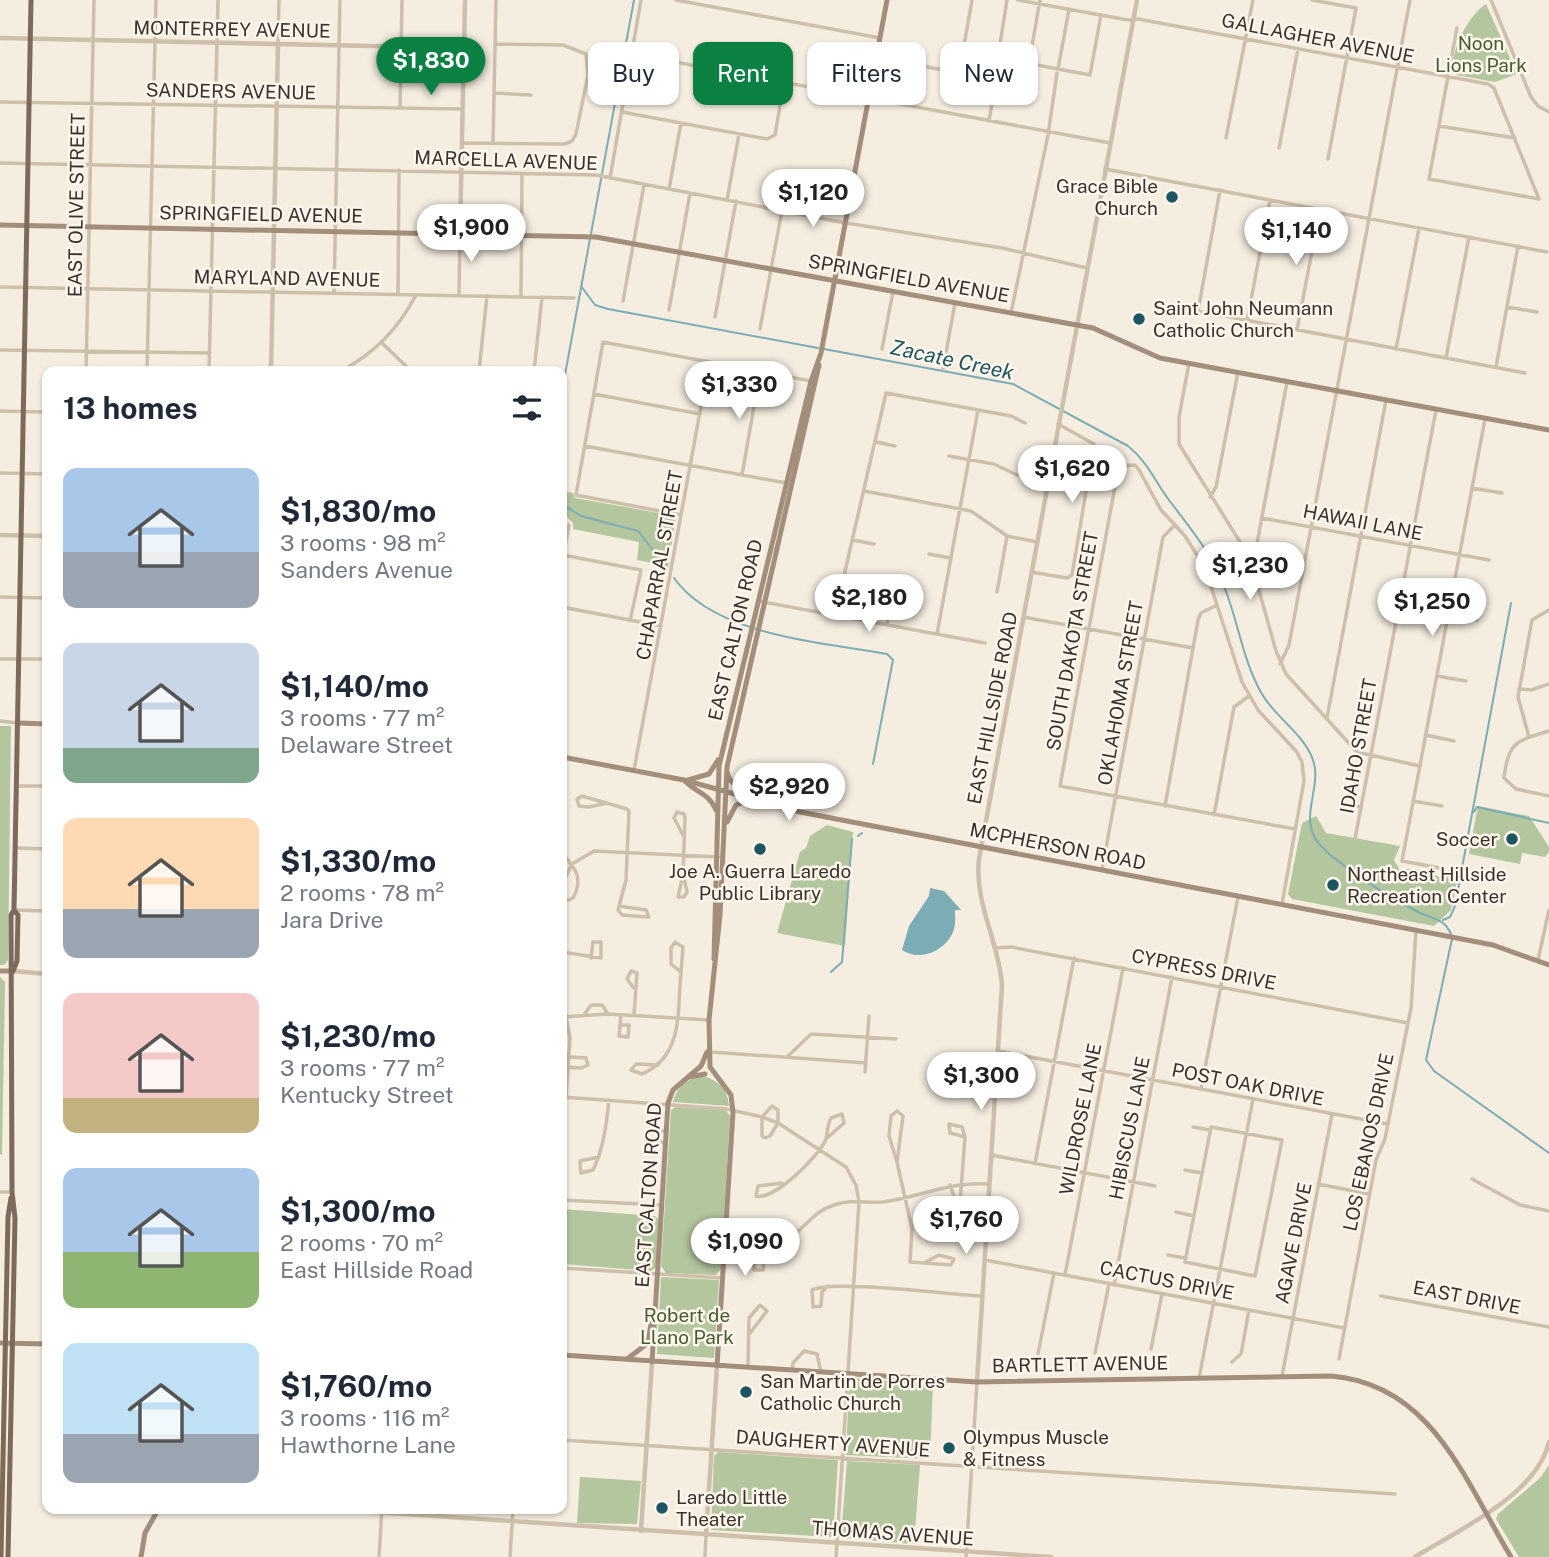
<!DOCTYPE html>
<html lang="en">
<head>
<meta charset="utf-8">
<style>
  :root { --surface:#fff; --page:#f6f6f7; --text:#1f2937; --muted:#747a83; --accent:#0b8043 }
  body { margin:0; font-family:"Public Sans",sans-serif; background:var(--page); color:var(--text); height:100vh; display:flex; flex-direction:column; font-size:26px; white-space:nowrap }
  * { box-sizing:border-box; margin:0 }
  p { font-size:23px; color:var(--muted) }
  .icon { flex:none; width:38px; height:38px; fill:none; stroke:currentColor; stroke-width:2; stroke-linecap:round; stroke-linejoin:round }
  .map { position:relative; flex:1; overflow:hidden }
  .side { position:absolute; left:42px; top:366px; width:525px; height:1148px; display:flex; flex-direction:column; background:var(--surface); border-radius:14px; box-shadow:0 2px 5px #0004 }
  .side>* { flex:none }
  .guide { position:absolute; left:588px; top:42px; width:665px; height:63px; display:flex; gap:14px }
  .price { position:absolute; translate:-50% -60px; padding:0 16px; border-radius:24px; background:#fff; color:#222; font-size:23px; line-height:46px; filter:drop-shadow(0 2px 4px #0008) }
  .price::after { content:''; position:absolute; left:50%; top:42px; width:21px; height:16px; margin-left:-10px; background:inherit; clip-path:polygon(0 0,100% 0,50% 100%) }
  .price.on { background:var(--accent); color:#fff }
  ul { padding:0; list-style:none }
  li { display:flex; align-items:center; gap:21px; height:175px; padding:0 21px }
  li span { display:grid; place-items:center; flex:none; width:196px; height:140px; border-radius:14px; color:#555 }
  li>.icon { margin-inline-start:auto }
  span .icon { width:84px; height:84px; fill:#fffc; stroke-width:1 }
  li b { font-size:30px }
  h2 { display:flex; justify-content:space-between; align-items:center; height:84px; padding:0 21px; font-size:30px }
  .pill { padding:0 24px; border-radius:14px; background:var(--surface); box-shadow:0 2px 5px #0004; font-size:24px; line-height:63px }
  .pill.on { background:var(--accent); color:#fff }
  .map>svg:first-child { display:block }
  .green { fill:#b4c69e }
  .water { fill:#7cacb4 }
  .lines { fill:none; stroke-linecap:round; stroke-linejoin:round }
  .stream { stroke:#7cacb4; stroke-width:2 }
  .minor { stroke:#cebfaa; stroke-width:3.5 }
  .tertiary { stroke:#cebfaa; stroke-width:4.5 }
  .secondary { stroke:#a38e7b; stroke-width:5 }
  .primary { stroke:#7e6a5a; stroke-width:5 }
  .poi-dot { fill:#1c5561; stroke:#fcf6ed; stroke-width:2.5 }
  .labels { text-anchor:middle; stroke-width:5; stroke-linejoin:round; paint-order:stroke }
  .street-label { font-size:19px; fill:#3b312a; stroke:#fcf6ed }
  .park-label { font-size:19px; fill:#455c2c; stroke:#fcf6ed }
  .poi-label { font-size:19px; fill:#3b312a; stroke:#fcf6ed; text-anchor:start }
  .water-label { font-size:21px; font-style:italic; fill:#1c5561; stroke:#fcf6ed }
</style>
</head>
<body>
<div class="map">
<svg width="1549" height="1557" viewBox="0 0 1549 1557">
  <rect width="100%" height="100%" fill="#f5ede0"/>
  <!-- green -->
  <path class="green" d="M1486,4L1517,74L1495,82L1456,75C1446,55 1469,15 1486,4Z
    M562,491L573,493L575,498L676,516L667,574L659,564L637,560L639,542L573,529V523L562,512Z
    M0,726H11L8,960L4,965H0Z
    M1478,806L1529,816L1549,847V852L1545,857L1522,853L1520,864L1469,854Z
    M1316,816L1326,833L1400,846L1394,860L1400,870C1416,868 1425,869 1439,877L1449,870L1459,872L1451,910L1434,926L1292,899L1288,894L1302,823Z
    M827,825L853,832L845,946L777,933L800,852L806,848L810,836Z
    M0,977L5,982L2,1155L0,1154Z
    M703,1076C719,1080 728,1090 729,1106L673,1102C677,1086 687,1079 703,1076Z
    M676,1107L726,1110L730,1116L721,1269L716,1275L666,1273L661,1266L671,1110Z
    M562,1209L655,1216L659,1220L656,1267L651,1271L562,1264Z
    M661,1277L719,1280L714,1358L657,1354Z
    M853,1378L933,1384L930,1459L846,1455L849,1382Z
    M718,1452L838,1460L833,1537L711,1530L714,1456Z
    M847,1461L920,1465L914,1544L841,1538Z
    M1549,1465V1557H1519L1496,1519L1498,1514L1540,1478Z
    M580,1477L641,1481L637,1524L577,1523Z"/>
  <!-- water -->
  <path class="water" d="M930,888L944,891L961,910H955C955,917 956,925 953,932C945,951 920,962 902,950L909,926L929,896Z"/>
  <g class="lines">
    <!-- stream -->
    <path class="stream" d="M581,286L595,305L608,309L818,348
      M824,349L1013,384L1128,446C1149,463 1156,484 1172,504C1195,534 1214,557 1227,594C1239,627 1244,663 1262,694C1275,717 1304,734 1313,760C1322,785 1301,814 1315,838C1328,860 1393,899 1418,912C1432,919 1444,918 1451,934
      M562,391L634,0
      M562,504L581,516L638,531L667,568
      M674,578C715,636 822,642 887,654L893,660L873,764
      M1474,812L1477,807L1549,823
      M858,836L862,833
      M1443,920L1450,917L1455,906L1511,603
      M1452,939L1426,1060L1434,1071L1549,1153
      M831,972L842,962L852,839"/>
    <!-- minor -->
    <path class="minor" d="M676,0L880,38
      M972,0L963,51L1090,75L1101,15
      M1018,0L1128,20L1138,19L1488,84L1494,88L1539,199
      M1312,0L1356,8L1328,159
      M1491,0L1531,97L1538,106L1549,112
      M1457,28L1429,179L1539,199
      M278,44L279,0
      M632,54L1110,143
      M998,57L1007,0
      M1029,63L1040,0
      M1058,69L1069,9
      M495,93L531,95
      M0,102L462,109
      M905,104L912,64L995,80
      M400,108L402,0
      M622,112L767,139L775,135L784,82
      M989,121L999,62
      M1439,126L1515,138
      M1226,138L1253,0
      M462,143L564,144L572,141L576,134L588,75L586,54L563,45L495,44
      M493,143L496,0
      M1279,148L1298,49
      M0,163L596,175L846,223L1002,248L1087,268
      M1105,169L1547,252
      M610,178L641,0
      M669,189L681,123
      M1220,190L1198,311L1525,373
      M727,200L739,134
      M0,287L574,298
      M334,293L340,0
      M398,294L399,170
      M459,295L460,235
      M521,297L522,174
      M623,301L644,185
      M1507,307L1537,312
      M669,310L690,193
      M1011,313L1048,135L1057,73
      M715,317L736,201
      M1247,321L1270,200
      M760,329L782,210
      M1297,330L1320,209
      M382,343L411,371
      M882,349L893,292
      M1396,349L1419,228
      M0,350L210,353
      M1446,358L1469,237
      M1189,363L1179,417V444L1250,558L1276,651L1286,674L1357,752L1420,766
      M1496,367L1518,246
      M943,369L955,303
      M86,371L94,0
      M147,371L156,0
      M209,371L218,0
      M341,371C375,353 398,329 416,295
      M479,371L487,296
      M534,371L542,297
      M594,394L700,414
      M0,411L47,412
      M876,442L895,446
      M585,446L786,483
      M949,456L994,464L1017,475
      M0,473L47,474
      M742,475L760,372
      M1472,488L1502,493
      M864,491L971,511L1007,536L1037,542
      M1210,497L1216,487L1238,372
      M681,515L576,495L603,342L811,381
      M1262,518L1489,560
      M852,540L874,544
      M929,554L951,558
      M563,555L641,570L630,621
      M1250,558L1256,549L1287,382
      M562,562L569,525
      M1031,572L1067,578L1072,575L1094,444L1058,424
      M997,592L1007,536
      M0,597L47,598
      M758,601L985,643
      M562,607L661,626
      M835,615L886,393L1011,416L1025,423
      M1448,616L1477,620
      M1023,617L1193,648
      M887,625L891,600
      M937,634L978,410
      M0,659H47
      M1280,664L1289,645L1410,0
      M1437,676L1466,681
      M1519,689L1531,690L1549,684
      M1327,718L1386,400
      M0,721L18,723
      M1549,731C1517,741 1508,741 1504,778L1516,789L1549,796
      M1426,735L1454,741
      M1529,737L1518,697L1532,620L1549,610
      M634,770L709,363
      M17,786H47
      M1413,801L1442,806
      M607,803L589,807L579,806L577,799L582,796L627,809L629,811L626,880L619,906L618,910L622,915L649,917L646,910L619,906
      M1340,804L1361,807
      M1165,806L1198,620L1201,613L1217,605
      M1214,815L1234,707L1249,696
      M683,835L674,818L677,812L684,814L685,818L683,874L687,892L684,897H678L683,874
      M1355,839L1436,410
      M16,848L47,849
      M562,853C575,868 584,878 573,898L562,903
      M1440,868L1402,861L1485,419
      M1102,870L1163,537L1175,525
      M562,885L572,864L594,851L719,857
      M1282,904L1304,781L1302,762L1296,751L1258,710L1242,682L1205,568L1185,536L1161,510L1139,470L1135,465L1121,466L1116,481L1060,786L1295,829
      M14,910L47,911
      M995,948L1011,947L1408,1023
      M562,952L601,958V942H593L591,958
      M1538,960L1549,910
      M562,996L570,1038L566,1097
      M584,1015L591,1005H602L608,1014
      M634,1015L637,973L631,971L627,979L634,988
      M562,1017L608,1014L709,1020
      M620,1025H629L628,1037L619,1036L621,1015
      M998,1051L1388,1124
      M711,1052L866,1063
      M787,1057L811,1034L896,1039
      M658,1065L636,1064L631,1070L642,1074C684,1056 677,1011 681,972L683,947L675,942L671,948V964L681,972
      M562,1067L581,1068L588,1065L586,1058L570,1057
      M865,1072L869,1016
      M1201,1089L1238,897
      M562,1097L727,1109L762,1117L778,1123L846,1167L856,1185L859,1202L836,1557
      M772,1106L778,1110V1123L770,1136L765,1138L762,1136V1117Z
      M1193,1127L1210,1130
      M1211,1127L1282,1140L1255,1276L1185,1262Z
      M666,1143L646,1141V1131H667
      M991,1155L1155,1186
      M599,1157L580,1161L581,1173L593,1170C604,1147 606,1126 609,1100
      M897,1162L889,1136L891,1116L897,1111L903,1116L897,1162L912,1229L910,1262L951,1265L954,1259L939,1255L924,1263
      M1035,1163L1074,958
      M1185,1170L1202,1173
      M1472,1179L1520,1205L1549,1211
      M782,1183L758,1186L756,1196C773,1201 819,1157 826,1139C828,1131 827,1125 831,1118L842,1114L844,1123L826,1139
      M1318,1184L1369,1194
      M950,1185L957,1205L960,1203L965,1137L962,1127L949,1124L950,1133L965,1137
      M0,1192H12
      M562,1200L661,1205
      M1176,1212L1194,1216
      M765,1245L763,1270H754L755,1245C802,1247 802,1215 834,1205C850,1199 867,1203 883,1202C920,1197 951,1181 989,1184
      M1168,1255L1185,1258
      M985,1260L1344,1328
      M562,1268L723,1278
      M1065,1275L1123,968
      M1114,1285L1172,977
      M828,1286L822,1292L821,1306L813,1307L812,1290C832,1279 952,1295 982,1296
      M1381,1296L1549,1327
      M1151,1349L1162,1294
      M1095,1353L1109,1284
      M1038,1354L1054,1273
      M1339,1359L1376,1160L1385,1139L1411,1008L1416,930
      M1232,1362L1241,1354L1249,1310
      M748,1366L749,1318L760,1305L767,1311L750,1333
      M792,1370L793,1363L804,1351L817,1354L821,1372
      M1282,1376L1332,1114
      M1199,1378L1253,1099
      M562,1440L1395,1494
      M379,1557L382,1508
      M510,1557L513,1508
      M705,1557L706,1535
      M966,1557L977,1382"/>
    <!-- tertiary -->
    <path class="tertiary" d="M0,38L464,48
      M460,233L465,0
      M271,371L278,44
      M0,535L47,536
      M13,971L47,974
      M977,1382L1002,985C999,942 974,903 979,859L1137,0
      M315,1508L1051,1557
      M641,1531L652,1362
      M706,1535L717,1366
      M1415,1557C1458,1530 1537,1495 1549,1442"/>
    <!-- secondary -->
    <path class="secondary" d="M0,225L596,237L1093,328L1160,358L1549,430
      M18,723L47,724
      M562,757L684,780L800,812L1493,945L1549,965
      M727,772L730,780L748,795
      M684,780C696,793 709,793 716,810
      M688,780L709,774L718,760
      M727,822L736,805L750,800
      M714,959L719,766L811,381L821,353L887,0
      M0,971H13
      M710,1067L709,1020L720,915L727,767L819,365
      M710,1067L731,1095L733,1112L717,1366
      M689,1077L705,1074
      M0,1343L47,1344
      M562,1355L977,1382L1331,1376C1432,1384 1465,1481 1511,1557
      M627,1359L648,1343L653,1310
      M652,1362L668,1103L673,1090L701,1066L707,1052
      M141,1557L145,1533L159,1508"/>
    <!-- primary -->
    <path class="primary" d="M13,971L17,961L18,915L14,910
      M1,1557L8,1217L11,1198
      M8,1557L15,1218L12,1192L11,915L14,910L31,0"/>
  </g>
  <!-- markers -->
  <g class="poi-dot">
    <circle cx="1172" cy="197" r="7"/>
    <circle cx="1139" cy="319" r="7"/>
    <circle cx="1512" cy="839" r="7"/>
    <circle cx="760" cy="849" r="7"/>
    <circle cx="1333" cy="885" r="7"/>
    <circle cx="746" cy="1392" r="7"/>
    <circle cx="949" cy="1448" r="7"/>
    <circle cx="662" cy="1508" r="7"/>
  </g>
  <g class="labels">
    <!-- street labels -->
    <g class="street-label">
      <text transform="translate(232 29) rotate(1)" y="7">MONTERREY AVENUE</text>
      <text transform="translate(1318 38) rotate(11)" y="7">GALLAGHER AVENUE</text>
      <text transform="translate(231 91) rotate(1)" y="7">SANDERS AVENUE</text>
      <text transform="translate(506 160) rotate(2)" y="7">MARCELLA AVENUE</text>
      <text transform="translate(76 205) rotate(-89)" y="7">EAST OLIVE STREET</text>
      <text transform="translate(261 214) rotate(1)" y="7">SPRINGFIELD AVENUE</text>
      <text transform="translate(287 278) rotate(1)" y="7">MARYLAND AVENUE</text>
      <text transform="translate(909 278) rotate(10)" y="7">SPRINGFIELD AVENUE</text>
      <text transform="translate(1363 522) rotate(11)" y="7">HAWAII LANE</text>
      <text transform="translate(659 565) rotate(-80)" y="7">CHAPARRAL STREET</text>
      <text transform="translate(735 630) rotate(-77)" y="7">EAST CALTON ROAD</text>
      <text transform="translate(1072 641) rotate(-80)" y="7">SOUTH DAKOTA STREET</text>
      <text transform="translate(1120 693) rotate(-80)" y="7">OKLAHOMA STREET</text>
      <text transform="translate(992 708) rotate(-79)" y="7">EAST HILLSIDE ROAD</text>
      <text transform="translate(1358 746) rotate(-80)" y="7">IDAHO STREET</text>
      <text transform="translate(1058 846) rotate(11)" y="7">MCPHERSON ROAD</text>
      <text transform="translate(1204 969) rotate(11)" y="7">CYPRESS DRIVE</text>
      <text transform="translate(1248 1084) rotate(11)" y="7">POST OAK DRIVE</text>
      <text transform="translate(1080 1119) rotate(-79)" y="7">WILDROSE LANE</text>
      <text transform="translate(1129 1128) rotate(-79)" y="7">HIBISCUS LANE</text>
      <text transform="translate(1368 1142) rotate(-78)" y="7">LOS EBANOS DRIVE</text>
      <text transform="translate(648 1195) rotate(-86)" y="7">EAST CALTON ROAD</text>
      <text transform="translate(1293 1243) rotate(-79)" y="7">AGAVE DRIVE</text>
      <text transform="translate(1167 1280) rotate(11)" y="7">CACTUS DRIVE</text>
      <text transform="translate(1467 1297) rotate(11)" y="7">EAST DRIVE</text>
      <text transform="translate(1080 1364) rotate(-1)" y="7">BARTLETT AVENUE</text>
      <text transform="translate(833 1443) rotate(4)" y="7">DAUGHERTY AVENUE</text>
      <text transform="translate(893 1533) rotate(4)" y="7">THOMAS AVENUE</text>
    </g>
    <!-- park labels -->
    <g class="park-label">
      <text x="1481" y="50">Noon<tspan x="1481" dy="22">Lions Park</tspan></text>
      <text x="687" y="1322">Robert de<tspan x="687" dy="22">Llano Park</tspan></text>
    </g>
    <!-- poi labels -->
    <g class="poi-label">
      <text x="1158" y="193" text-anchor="end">Grace Bible<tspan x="1158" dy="22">Church</tspan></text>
      <text x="1153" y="315">Saint John Neumann<tspan x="1153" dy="22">Catholic Church</tspan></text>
      <text x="1498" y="846" text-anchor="end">Soccer</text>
      <text x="760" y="878" text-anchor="middle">Joe A. Guerra Laredo<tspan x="760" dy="22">Public Library</tspan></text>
      <text x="1347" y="881">Northeast Hillside<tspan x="1347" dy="22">Recreation Center</tspan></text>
      <text x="760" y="1388">San Martin de Porres<tspan x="760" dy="22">Catholic Church</tspan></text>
      <text x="963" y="1444">Olympus Muscle<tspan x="963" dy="22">&amp; Fitness</tspan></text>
      <text x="676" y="1504">Laredo Little<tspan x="676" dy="22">Theater</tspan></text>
    </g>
    <!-- water labels -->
    <g class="water-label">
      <text transform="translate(952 360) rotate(12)" y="7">Zacate Creek</text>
    </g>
  </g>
</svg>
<b class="price on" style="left:431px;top:97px">$1,830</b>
<b class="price" style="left:813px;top:229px">$1,120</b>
<b class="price" style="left:471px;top:264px">$1,900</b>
<b class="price" style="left:1296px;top:267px">$1,140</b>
<b class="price" style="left:739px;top:421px">$1,330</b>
<b class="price" style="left:1072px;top:505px">$1,620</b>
<b class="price" style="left:1250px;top:602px">$1,230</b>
<b class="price" style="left:869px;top:634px">$2,180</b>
<b class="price" style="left:1432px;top:638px">$1,250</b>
<b class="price" style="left:789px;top:823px">$2,920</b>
<b class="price" style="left:981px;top:1112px">$1,300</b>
<b class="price" style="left:966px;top:1256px">$1,760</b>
<b class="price" style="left:745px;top:1278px">$1,090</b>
<div class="guide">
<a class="pill">Buy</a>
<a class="pill on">Rent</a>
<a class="pill">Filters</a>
<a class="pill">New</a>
</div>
<section class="side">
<h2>13 homes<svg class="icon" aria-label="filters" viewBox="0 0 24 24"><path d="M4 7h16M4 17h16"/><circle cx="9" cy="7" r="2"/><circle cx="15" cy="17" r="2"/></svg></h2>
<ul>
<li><span style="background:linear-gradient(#a9c7e8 60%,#9aa5b1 0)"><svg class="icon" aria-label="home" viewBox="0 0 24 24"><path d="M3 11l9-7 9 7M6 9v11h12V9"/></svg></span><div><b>$1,830/mo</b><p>3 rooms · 98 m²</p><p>Sanders Avenue</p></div></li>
<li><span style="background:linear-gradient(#c9d6e8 75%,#7fa58c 0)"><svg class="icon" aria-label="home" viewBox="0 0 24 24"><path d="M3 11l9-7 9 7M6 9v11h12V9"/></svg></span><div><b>$1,140/mo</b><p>3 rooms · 77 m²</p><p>Delaware Street</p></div></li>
<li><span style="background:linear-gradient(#ffd9b3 65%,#9aa5b1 0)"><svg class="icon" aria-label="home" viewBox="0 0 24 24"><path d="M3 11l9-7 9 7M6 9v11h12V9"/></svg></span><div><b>$1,330/mo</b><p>2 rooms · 78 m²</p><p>Jara Drive</p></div></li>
<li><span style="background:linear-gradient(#f6c9c9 75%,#c2b280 0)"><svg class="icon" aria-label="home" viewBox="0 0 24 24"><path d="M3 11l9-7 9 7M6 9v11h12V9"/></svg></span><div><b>$1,230/mo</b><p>3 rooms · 77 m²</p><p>Kentucky Street</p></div></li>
<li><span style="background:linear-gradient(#a9c7e8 60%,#8fb573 0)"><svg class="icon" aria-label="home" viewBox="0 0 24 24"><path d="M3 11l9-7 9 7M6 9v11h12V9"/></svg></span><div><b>$1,300/mo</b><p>2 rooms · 70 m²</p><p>East Hillside Road</p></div></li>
<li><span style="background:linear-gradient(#bfe0f5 65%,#9aa5b1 0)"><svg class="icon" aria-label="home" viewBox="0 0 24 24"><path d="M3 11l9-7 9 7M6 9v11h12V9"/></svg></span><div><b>$1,760/mo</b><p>3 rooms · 116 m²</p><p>Hawthorne Lane</p></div></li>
</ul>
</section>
</div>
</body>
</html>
